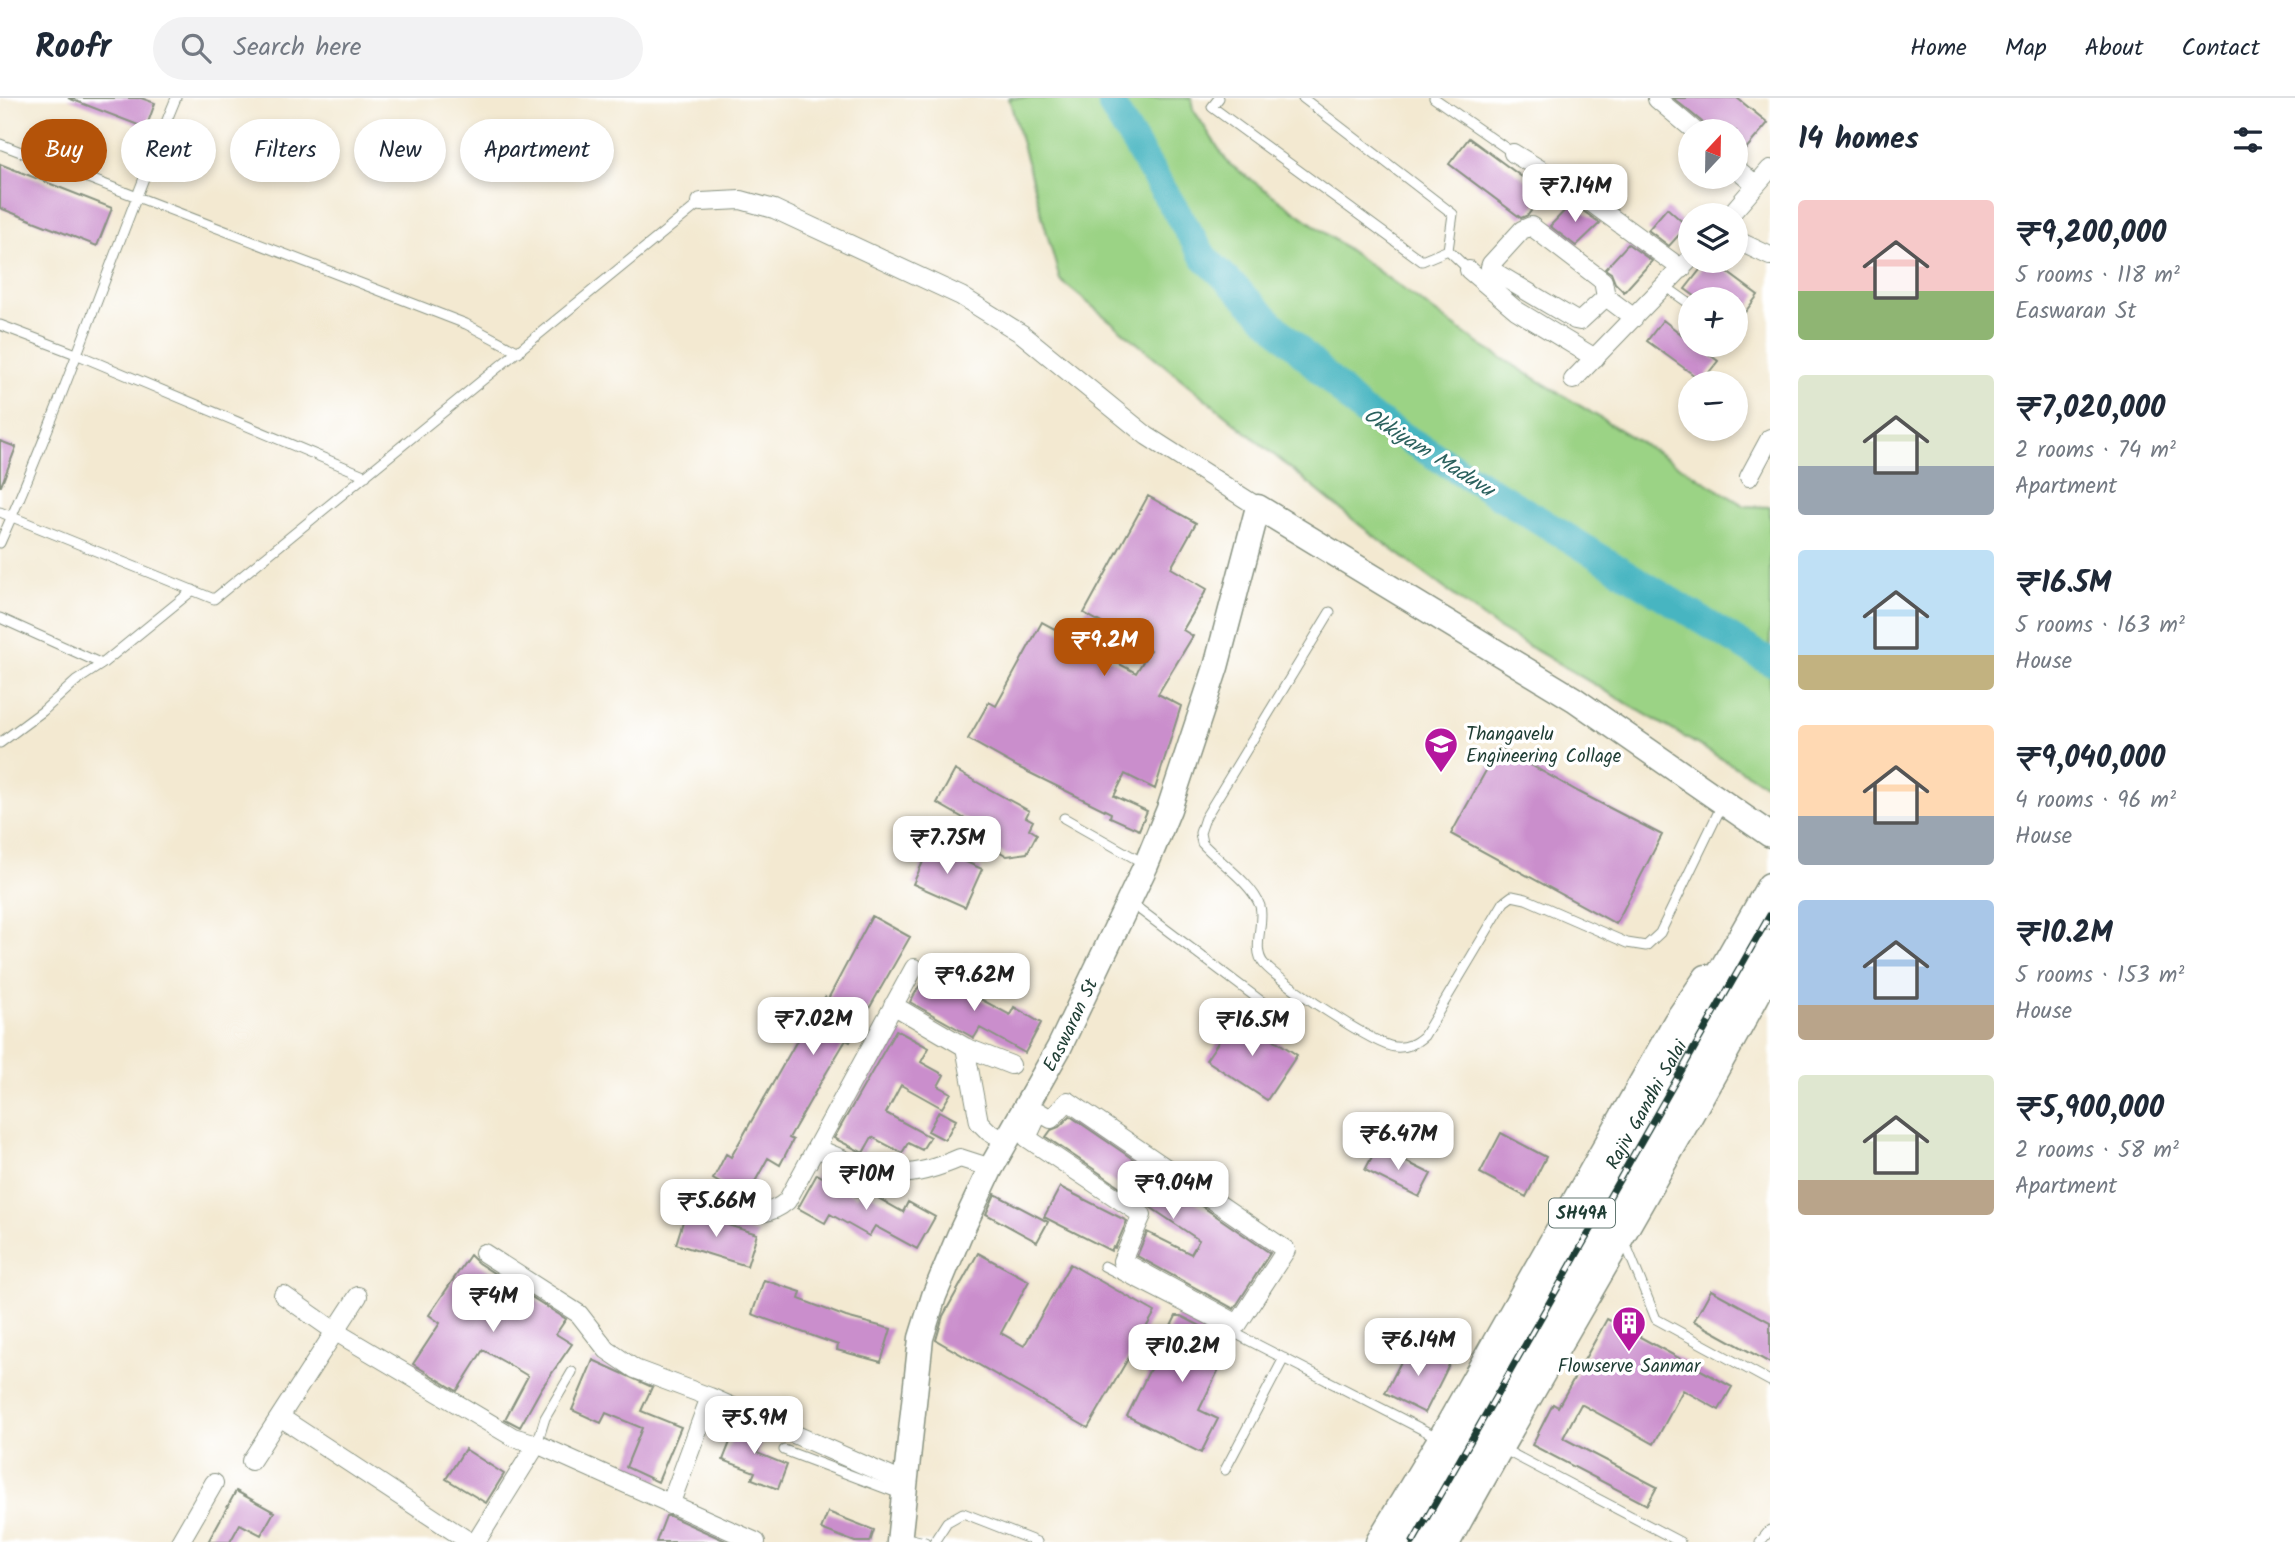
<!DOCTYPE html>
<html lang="en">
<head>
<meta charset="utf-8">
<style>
  :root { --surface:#fff; --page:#f2f2f3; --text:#1f2937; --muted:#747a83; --line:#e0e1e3; --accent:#b45309 }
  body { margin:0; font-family:Kalam,sans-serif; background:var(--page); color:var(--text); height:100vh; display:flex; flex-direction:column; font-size:26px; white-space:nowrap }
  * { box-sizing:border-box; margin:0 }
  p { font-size:23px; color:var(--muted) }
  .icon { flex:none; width:38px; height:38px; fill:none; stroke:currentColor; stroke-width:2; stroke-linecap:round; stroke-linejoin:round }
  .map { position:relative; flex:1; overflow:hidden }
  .panel { display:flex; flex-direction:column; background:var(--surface); width:525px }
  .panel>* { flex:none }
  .top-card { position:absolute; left:21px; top:21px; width:665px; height:63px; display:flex; gap:14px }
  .needle { width:46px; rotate:22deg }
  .buttons { position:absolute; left:1678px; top:21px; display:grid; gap:14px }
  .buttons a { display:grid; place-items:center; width:70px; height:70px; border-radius:50%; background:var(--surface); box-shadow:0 4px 10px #0003; font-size:35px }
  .price { position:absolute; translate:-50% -60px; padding:0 16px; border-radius:14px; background:#fff; color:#222; font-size:23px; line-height:46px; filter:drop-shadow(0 2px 4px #0008) }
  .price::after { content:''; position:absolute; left:50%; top:42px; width:21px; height:16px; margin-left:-10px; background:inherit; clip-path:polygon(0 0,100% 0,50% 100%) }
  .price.selected { background:var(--accent); color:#fff }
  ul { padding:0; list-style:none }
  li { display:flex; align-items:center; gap:21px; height:175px; padding:0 28px }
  li span { display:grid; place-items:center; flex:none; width:196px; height:140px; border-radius:7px; color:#555 }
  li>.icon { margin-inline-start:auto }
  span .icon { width:84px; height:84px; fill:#fffc; stroke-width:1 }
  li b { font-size:30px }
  h2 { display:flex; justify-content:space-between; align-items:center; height:84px; padding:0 28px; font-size:30px }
  .pill { padding:0 24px; border-radius:32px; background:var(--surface); box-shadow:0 4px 10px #0003; font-size:24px; line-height:63px }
  .pill.selected { background:var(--accent); color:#fff }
  header { display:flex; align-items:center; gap:42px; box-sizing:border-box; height:98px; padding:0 35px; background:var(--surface); border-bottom:2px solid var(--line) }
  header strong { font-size:33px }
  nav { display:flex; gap:38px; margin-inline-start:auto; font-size:24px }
  .search { width:490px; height:63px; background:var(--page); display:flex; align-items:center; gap:18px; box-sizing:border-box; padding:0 24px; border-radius:38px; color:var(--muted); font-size:26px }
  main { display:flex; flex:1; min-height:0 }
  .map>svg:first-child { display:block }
  .green { fill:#9bd385; stroke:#5d885c; stroke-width:2 }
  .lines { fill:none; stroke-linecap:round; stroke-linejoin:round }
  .river { stroke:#46b5c1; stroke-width:28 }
  .building { fill:#ca8ecc }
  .lane-casing { stroke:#899382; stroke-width:11 }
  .street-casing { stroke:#899382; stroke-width:20 }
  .secondary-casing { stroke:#899382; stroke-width:27 }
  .primary-casing { stroke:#899382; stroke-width:29 }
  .lane { stroke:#fff; stroke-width:9 }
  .street { stroke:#fff; stroke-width:18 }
  .secondary { stroke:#fff; stroke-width:24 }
  .primary { stroke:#fff; stroke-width:26 }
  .rail-casing { stroke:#1f3d34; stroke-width:7 }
  .rail { stroke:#fff; stroke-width:4.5; stroke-dasharray:13; stroke-linecap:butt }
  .labels { text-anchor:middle; stroke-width:7; stroke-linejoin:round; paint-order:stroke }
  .shield { fill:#fff; stroke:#627771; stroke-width:2 }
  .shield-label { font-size:18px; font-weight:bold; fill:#1f3d34 }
  .poi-label { font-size:19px; fill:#1f3d34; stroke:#fff; text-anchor:start }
  .street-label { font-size:19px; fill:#1f3d34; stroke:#fff }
  .water-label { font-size:21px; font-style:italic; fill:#2b615e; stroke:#fff }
</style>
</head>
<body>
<header>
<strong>Roofr</strong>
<div class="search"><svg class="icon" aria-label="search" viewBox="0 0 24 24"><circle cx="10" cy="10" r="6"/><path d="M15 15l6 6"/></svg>Search here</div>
<nav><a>Home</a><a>Map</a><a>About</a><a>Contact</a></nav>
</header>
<main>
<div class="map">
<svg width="1770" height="1444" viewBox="0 0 1770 1444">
  <rect width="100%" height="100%" fill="#fff"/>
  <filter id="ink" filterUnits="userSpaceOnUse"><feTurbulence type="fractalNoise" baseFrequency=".0143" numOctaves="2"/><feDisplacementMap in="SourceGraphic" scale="14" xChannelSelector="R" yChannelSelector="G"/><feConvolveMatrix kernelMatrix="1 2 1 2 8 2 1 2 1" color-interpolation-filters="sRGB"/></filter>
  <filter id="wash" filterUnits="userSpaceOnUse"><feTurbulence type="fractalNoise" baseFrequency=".00686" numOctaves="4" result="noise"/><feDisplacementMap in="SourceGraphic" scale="28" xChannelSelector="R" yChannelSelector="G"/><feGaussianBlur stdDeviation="1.57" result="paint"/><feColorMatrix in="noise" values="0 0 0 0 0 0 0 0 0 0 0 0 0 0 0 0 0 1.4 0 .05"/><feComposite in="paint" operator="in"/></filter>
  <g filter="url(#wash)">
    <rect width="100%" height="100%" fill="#f3e9d1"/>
    <!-- green -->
    <path class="green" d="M1009,0H1191L1193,11L1228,65L1482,248L1745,408L1770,409V689L1496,529L1361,428L1060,182Z"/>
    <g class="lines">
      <!-- river -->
      <path class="river" d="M1111,0L1112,8L1204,159L1362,313L1770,564"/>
    </g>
    <g id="blocks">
      <!-- building -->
      <path class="building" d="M68,0H141L155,5L146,30Z
        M1673,0H1737L1768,25L1739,59H1736V33H1707L1702,24Z
        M1469,40L1544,95L1528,117L1521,120L1449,66Z
        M0,66L112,110L97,148L0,110Z
        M1572,105L1600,125L1576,148L1550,128Z
        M1667,110L1687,128L1669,148L1648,132Z
        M1628,146L1652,163L1624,194L1615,185L1611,175L1605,171Z
        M1707,163H1712L1758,197L1736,226V201H1699L1685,191Z
        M1663,222L1690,243V247H1696L1718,263L1702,283L1647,243Z
        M0,343L16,349L1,388H0Z
        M1148,398L1196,425L1171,470L1207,491L1183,532L1193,538L1158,596L1181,608L1155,691L1125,676L1114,698L1147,713L1139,732L1110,719L1111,715L1018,669L968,641L989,604L996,608L1042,524L1136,575L1150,552L1084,515Z
        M1499,649L1579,694L1662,737L1616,826L1451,736Z
        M955,672L1029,713L1026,719L1033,723L1029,731L1037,736L1027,755L1007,758L987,746L993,737L937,705Z
        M930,748L982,771L965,809L913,786Z
        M872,818L910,839L850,944L846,942L822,982L789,1040L793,1042L780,1067L768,1060L746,1100L713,1081L726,1056L731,1059L799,939L802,940L825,899L828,901Z
        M928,873L1010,917L1014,909L1041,925L1025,955L980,930L974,940L910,904Z
        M1237,917L1297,957L1267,1002L1206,962Z
        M896,932L929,950L921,964L944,977L938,988L951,995L942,1010L901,987L886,1015L930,1039L922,1052L908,1045L902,1055L872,1039L863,1055L834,1040Z
        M939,1013L956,1022L945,1042L928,1033Z
        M1070,1018L1270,1155L1234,1211L1137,1158L1147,1134L1191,1156L1199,1142L1046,1039L1051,1032L1059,1029Z
        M1501,1035L1546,1059L1526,1099L1480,1075Z
        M1377,1049L1431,1076L1419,1099L1365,1072Z
        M817,1076L857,1099L862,1091L903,1114L908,1104L935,1119L917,1151L875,1128L869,1138L830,1116L825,1125L798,1110Z
        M1060,1089L1127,1123L1115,1150L1113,1149L1111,1153L1044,1119Z
        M995,1096L1048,1124L1037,1144L986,1116Z
        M686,1114L757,1136L747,1168L676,1146Z
        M978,1155L1029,1183L1001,1235L1024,1248L1070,1166L1155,1214L1088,1330L936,1242L943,1218Z
        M470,1157L478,1165L566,1221L556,1236L572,1246L541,1291L520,1329L505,1321L528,1278L508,1266L483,1252L457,1293L413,1266L440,1225L429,1217Z
        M764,1182L801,1194L799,1201L846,1219L891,1231L881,1264L837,1252L838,1247L752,1216Z
        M1711,1192L1770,1224V1265L1694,1223Z
        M1176,1218H1181L1232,1244L1199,1312L1218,1321L1201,1355L1127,1318Z
        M1607,1221L1732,1289L1719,1312L1683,1292L1654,1346L1581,1306L1563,1340L1657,1389L1647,1407L1532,1347L1553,1306L1558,1309Z
        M1410,1246L1450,1265L1425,1315L1385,1295Z
        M593,1262L652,1289L641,1313L681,1329L658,1384L626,1369L642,1330L606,1315L601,1325L572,1312Z
        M738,1324L765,1336L757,1355L787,1367L778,1391L752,1381L755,1374L723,1362Z
        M465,1351L504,1376L486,1405L446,1381Z
        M236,1393L274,1414L261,1437L240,1426L230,1444H208Z
        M828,1414L874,1432L870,1444H855L821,1431Z
        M666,1418H670L728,1444H656Z"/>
    </g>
  </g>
  <g filter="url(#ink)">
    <use href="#blocks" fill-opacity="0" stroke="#899382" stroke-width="2"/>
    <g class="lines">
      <!-- lane casing -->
      <g class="lane-casing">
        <path id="lane" d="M1219,0L1212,9L1422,163L1448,152L1453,116L1303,0
          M1434,0L1513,55
          M0,46L466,226L519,254
          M1448,152L1469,172
          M1666,189L1690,206
          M0,227L76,256L366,378
          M0,414L214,501L701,104
          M0,445C65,300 115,147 176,0
          M1330,514L1205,720L1200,735L1202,745C1218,763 1252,785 1260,808C1265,825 1251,851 1264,866C1279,883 1374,947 1395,949C1407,950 1415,946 1424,938L1504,804L1512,798L1526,801L1627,845L1646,848L1660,835L1722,707
          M0,520L102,566L193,492
          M0,645L43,613L76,583L102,566
          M1064,720L1145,766
          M1131,805L1298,931
          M1624,1142L1656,1221L1770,1283
          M1104,1168L1439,1340
          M537,1346L545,1320L572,1274
          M1501,1350L1680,1444
          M784,1352L903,1397
          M1225,1372L1284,1260
          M902,1439L925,1444
          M934,1444L947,1424L963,1415L1037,1444
          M1760,1444L1770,1432"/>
      </g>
      <!-- street casing -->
      <g class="street-casing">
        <path id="street" d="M1657,1L1695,33
          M1513,55L1571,90L1682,171
          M1736,70L1756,87
          M701,104L741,102L774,111L961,198L1022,236L1147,338L1258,409
          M1730,117L1770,71
          M1736,142L1770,158
          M1469,172L1516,212L1595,260
          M1606,199L1580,223L1575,222L1493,173L1490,169L1491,166L1522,132L1531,128L1603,183L1606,199L1634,220
          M1573,282L1690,161
          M1749,379L1770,340
          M893,907L965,949L979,1024L989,1034L1006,1044
          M965,949L1011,967
          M1068,1003L1286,1152L1238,1226L1122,1163L1142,1117L1027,1040L1039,1014L1051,1021Z
          M816,1050C876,1075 896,1088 960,1060L991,1070
          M735,1115C755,1116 771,1117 787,1103L914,870
          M484,1155L579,1216L607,1252L635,1271L710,1299L905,1385
          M283,1197L336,1234L513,1339L537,1346L756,1444
          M280,1319L470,1444
          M251,1363L358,1198
          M670,1407L710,1299
          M180,1444L214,1385
          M476,1444L537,1346"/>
      </g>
      <!-- secondary casing -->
      <g class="secondary-casing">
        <g id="secondary">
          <path id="s1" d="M899,1444L921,1240L934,1198L959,1138L991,1070L1059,950L1146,767L1169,711L1216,569L1258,409L1574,601L1770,737"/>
          <path d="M1378,1444L1440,1341L1676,923L1706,879"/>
          <path d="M1448,1444C1553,1253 1667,1067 1770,874"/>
        </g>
      </g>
      <!-- primary casing -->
      <g class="primary-casing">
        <g id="primary">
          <path id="s2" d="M1396,1444L1770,788"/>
          <path d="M1427,1444L1634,1078L1770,845"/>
        </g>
      </g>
      <!-- lane -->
      <use href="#lane" class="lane"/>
      <!-- street -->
      <use href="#street" class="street"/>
      <!-- secondary -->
      <use href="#secondary" class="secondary"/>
      <!-- primary -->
      <use href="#primary" class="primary"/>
      <!-- rail casing -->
      <g class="rail-casing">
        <path id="rail" d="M1413,1444L1770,817"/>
      </g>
      <!-- rail -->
      <use href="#rail" class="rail"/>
    </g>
  </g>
  <!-- icons -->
  <defs>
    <g id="university-pin" transform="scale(1.75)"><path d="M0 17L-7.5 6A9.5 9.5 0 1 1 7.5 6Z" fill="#b5179e" stroke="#fff"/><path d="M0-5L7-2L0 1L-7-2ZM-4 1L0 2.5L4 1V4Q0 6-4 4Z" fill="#fff"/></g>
    <g id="building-pin" transform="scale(1.75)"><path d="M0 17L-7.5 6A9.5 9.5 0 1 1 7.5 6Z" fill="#b5179e" stroke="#fff"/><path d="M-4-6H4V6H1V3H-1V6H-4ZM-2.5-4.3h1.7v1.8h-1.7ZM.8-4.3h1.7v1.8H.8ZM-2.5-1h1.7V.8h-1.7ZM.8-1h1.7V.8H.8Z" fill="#fff"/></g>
  </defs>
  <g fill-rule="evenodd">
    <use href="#university-pin" x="1441" y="646"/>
    <use href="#building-pin" x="1629" y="1225"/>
  </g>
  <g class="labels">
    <!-- shield labels -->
    <rect class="shield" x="1549" y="1100.5" width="66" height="29" rx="5"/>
    <g class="shield-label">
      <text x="1582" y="1121">SH49A</text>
    </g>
    <!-- poi labels -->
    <g class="poi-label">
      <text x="1466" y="642">Thangavelu<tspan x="1466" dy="22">Engineering Collage</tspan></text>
      <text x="1629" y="1274" text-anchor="middle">Flowserve Sanmar</text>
    </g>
    <!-- street labels -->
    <g class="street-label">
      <text dy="7" stroke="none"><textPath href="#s1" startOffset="553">Easwaran St</textPath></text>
      <text dy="7" stroke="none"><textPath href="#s2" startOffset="504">Rajiv Gandhi Salai</textPath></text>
    </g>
    <!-- water labels -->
    <g class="water-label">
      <text transform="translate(1429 354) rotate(32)" y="7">Okkiyam Maduvu</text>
    </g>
  </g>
</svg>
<div class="buttons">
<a><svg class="needle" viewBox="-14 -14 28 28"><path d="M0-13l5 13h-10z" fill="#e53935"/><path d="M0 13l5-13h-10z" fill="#747a83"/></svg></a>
<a><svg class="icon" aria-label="layers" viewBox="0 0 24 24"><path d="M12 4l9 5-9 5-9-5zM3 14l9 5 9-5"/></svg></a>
<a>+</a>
<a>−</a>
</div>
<b class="price" style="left:1575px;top:126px">₹7.14M</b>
<b class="price selected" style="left:1104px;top:580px">₹9.2M</b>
<b class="price" style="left:947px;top:778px">₹7.75M</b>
<b class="price" style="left:974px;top:915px">₹9.62M</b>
<b class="price" style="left:813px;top:959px">₹7.02M</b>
<b class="price" style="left:1252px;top:960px">₹16.5M</b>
<b class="price" style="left:1398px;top:1074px">₹6.47M</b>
<b class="price" style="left:866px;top:1114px">₹10M</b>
<b class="price" style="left:1173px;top:1123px">₹9.04M</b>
<b class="price" style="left:716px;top:1141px">₹5.66M</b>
<b class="price" style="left:493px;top:1236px">₹4M</b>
<b class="price" style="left:1418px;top:1280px">₹6.14M</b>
<b class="price" style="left:1182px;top:1286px">₹10.2M</b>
<b class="price" style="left:754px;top:1358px">₹5.9M</b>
<div class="top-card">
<a class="pill selected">Buy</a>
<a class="pill">Rent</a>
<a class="pill">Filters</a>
<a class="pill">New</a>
<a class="pill">Apartment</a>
</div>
</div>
<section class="panel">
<h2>14 homes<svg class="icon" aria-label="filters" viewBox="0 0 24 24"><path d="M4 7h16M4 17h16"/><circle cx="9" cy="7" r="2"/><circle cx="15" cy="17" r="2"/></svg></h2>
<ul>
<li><span style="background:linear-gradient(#f6c9c9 65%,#8fb573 0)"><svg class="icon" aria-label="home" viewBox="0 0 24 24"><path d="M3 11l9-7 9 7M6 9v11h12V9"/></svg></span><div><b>₹9,200,000</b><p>5 rooms · 118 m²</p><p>Easwaran St</p></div></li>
<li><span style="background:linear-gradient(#dfe7d0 65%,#9aa5b1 0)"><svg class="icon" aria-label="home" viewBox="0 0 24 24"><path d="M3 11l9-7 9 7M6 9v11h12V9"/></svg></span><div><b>₹7,020,000</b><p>2 rooms · 74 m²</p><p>Apartment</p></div></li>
<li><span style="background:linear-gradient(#bfe0f5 75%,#c2b280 0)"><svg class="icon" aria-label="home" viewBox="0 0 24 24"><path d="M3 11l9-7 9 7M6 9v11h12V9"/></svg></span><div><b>₹16.5M</b><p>5 rooms · 163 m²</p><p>House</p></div></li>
<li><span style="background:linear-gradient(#ffd9b3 65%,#9aa5b1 0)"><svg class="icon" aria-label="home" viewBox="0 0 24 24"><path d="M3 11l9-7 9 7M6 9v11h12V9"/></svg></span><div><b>₹9,040,000</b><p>4 rooms · 96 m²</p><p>House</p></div></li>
<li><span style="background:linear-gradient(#a9c7e8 75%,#b9a48a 0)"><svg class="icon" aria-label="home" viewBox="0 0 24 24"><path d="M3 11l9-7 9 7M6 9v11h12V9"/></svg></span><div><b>₹10.2M</b><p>5 rooms · 153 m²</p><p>House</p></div></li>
<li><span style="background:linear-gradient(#dfe7d0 75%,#b9a48a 0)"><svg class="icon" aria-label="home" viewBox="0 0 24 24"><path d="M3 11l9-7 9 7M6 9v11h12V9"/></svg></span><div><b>₹5,900,000</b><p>2 rooms · 58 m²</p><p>Apartment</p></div></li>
</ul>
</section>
</main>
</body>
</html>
